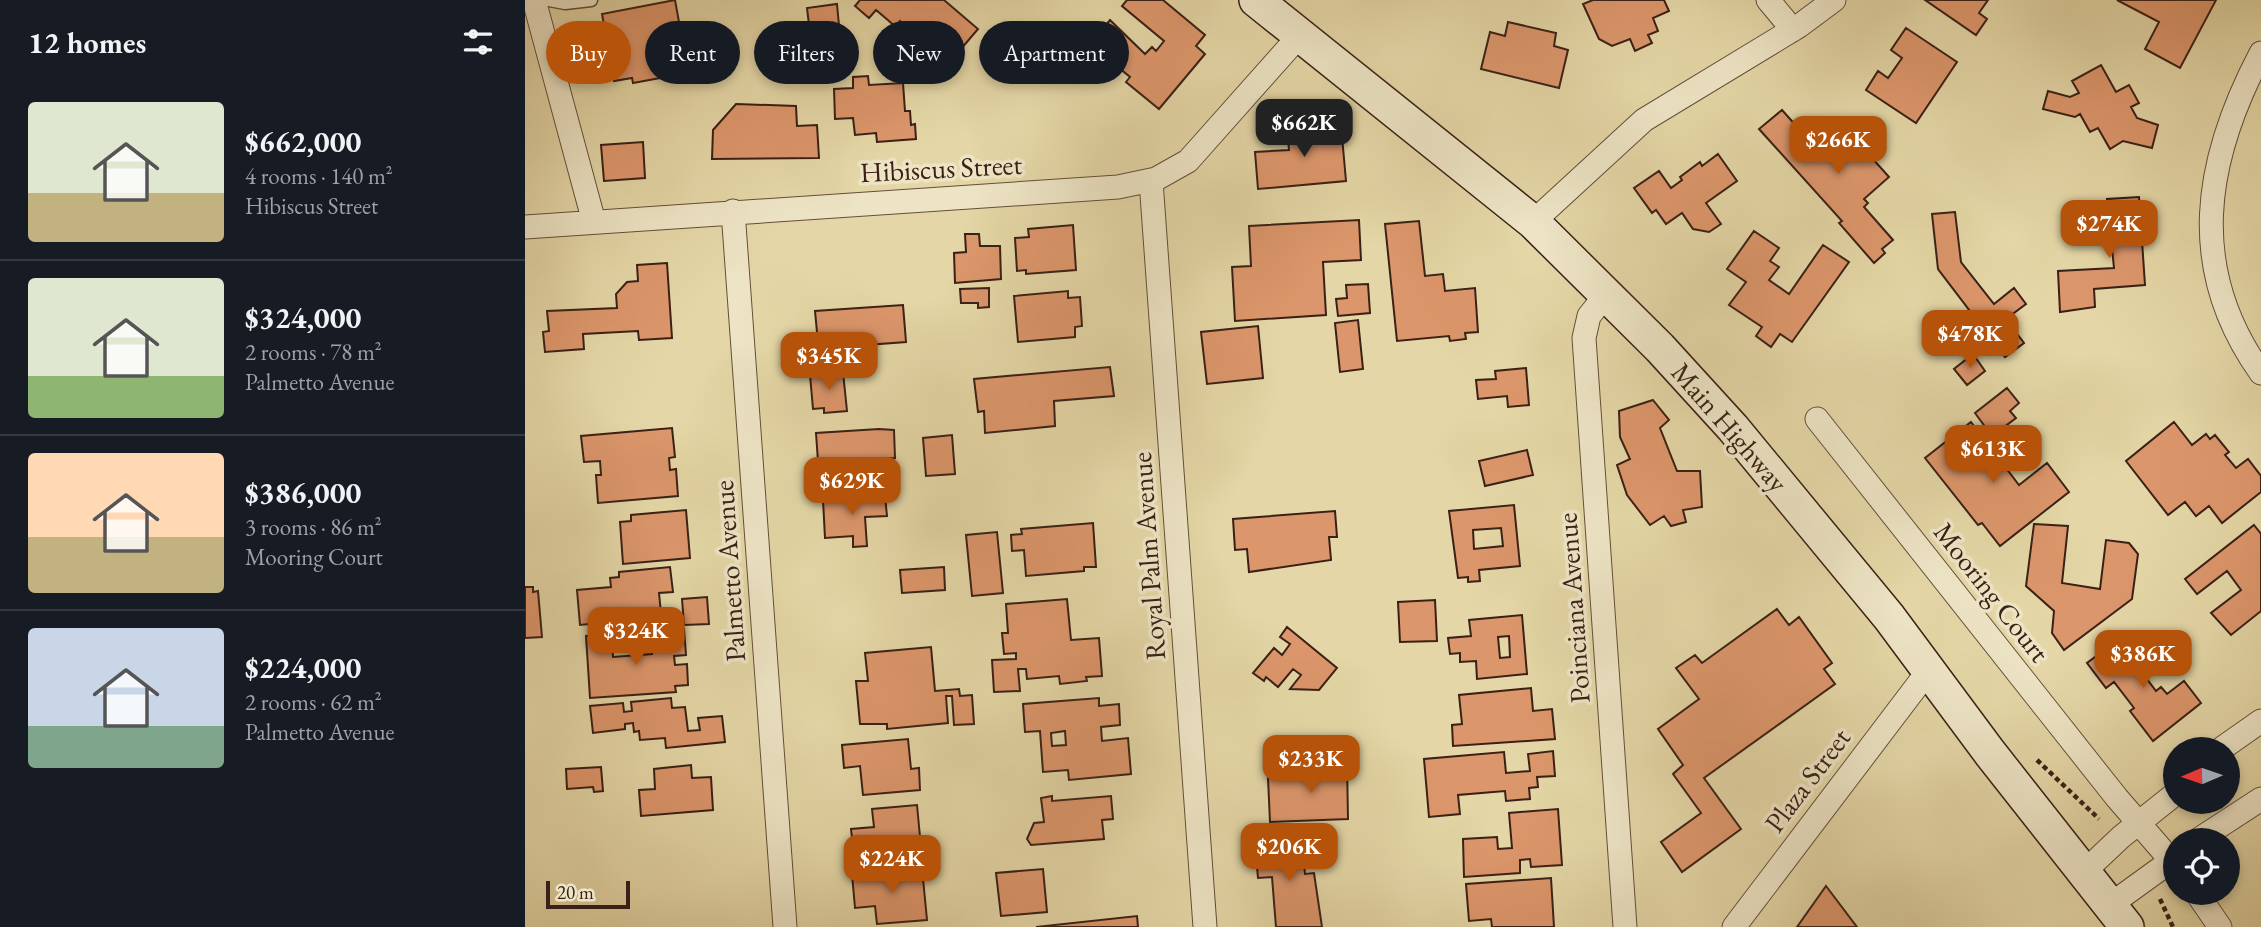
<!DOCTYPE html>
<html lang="en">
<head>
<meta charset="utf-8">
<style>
  :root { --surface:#171b24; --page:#242831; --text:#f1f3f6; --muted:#9ea1a6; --line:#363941; --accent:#b45309 }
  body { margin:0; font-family:"EB Garamond",serif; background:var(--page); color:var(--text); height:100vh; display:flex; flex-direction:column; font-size:26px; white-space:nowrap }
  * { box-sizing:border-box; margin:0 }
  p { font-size:23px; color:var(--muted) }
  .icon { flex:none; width:38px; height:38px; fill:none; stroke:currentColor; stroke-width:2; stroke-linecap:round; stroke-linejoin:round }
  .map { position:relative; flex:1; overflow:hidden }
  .panel { display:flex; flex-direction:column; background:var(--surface); width:525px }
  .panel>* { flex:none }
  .guide { position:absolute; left:21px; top:21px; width:665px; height:63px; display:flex; gap:14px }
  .needle { width:46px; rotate:268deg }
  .buttons { position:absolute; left:1638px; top:737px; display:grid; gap:14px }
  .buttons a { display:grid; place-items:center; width:77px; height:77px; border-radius:50%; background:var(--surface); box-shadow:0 4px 10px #0003; font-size:35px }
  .scale { position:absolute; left:21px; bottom:18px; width:84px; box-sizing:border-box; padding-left:7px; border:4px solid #3a2016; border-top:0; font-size:19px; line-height:24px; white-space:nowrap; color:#3a2016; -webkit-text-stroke:5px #ede4c5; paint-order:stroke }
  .price { position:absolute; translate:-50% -60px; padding:0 16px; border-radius:14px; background:var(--accent); color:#fff; font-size:23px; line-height:46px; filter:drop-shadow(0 2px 4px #0008) }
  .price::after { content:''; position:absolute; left:50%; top:42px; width:21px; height:16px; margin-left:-10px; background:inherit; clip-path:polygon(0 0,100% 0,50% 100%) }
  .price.active { background:#222; color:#fff }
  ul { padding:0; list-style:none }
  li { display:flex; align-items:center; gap:21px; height:175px; padding:0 28px }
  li+li { border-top:2px solid var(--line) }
  li span { display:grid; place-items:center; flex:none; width:196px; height:140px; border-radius:7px; color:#555 }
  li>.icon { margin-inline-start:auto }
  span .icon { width:84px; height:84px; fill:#fffc; stroke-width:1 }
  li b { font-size:30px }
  h2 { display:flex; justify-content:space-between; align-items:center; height:84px; padding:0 28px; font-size:30px }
  .tag { padding:0 24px; border-radius:32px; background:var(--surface); box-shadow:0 4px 10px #0003; font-size:24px; line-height:63px }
  .tag.active { background:var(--accent); color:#fff }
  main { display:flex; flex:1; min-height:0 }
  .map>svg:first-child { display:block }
  .building { fill:#dc966b; stroke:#3a2016; stroke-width:2; fill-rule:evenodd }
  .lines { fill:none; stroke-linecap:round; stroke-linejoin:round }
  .lane-casing { stroke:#644e3a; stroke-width:15 }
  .street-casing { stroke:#644e3a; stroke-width:25 }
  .secondary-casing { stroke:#3a2016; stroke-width:36 }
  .path { stroke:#3a2016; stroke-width:4.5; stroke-dasharray:5 3.5; stroke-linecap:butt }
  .lane { stroke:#ede4c5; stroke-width:12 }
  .street { stroke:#ede4c5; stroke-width:23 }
  .secondary { stroke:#ede4c5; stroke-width:33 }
  .labels { text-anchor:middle; stroke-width:7; stroke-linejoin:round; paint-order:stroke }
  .street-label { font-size:28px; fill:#3a2016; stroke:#ede4c5 }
</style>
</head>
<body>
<main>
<section class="panel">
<h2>12 homes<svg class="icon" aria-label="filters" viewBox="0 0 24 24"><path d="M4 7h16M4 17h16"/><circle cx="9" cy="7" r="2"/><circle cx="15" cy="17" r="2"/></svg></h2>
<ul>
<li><span style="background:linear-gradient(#dfe7d0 65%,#c2b280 0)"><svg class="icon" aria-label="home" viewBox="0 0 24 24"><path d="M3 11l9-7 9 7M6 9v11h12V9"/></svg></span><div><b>$662,000</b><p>4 rooms · 140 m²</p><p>Hibiscus Street</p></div></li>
<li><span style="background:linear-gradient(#dfe7d0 70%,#8fb573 0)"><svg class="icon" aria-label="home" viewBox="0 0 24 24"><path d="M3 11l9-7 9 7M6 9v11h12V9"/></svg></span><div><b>$324,000</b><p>2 rooms · 78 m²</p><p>Palmetto Avenue</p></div></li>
<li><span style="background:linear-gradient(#ffd9b3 60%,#c2b280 0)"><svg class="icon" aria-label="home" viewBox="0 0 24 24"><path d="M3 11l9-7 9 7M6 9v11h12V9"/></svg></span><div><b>$386,000</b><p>3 rooms · 86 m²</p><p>Mooring Court</p></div></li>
<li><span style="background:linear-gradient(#c9d6e8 70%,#7fa58c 0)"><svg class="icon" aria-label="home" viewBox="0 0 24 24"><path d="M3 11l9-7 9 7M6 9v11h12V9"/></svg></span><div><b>$224,000</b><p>2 rooms · 62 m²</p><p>Palmetto Avenue</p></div></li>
</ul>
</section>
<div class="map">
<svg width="1736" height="927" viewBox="0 0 1736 927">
  <rect width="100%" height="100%" fill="#e4d6a6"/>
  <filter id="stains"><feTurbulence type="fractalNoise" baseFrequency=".00286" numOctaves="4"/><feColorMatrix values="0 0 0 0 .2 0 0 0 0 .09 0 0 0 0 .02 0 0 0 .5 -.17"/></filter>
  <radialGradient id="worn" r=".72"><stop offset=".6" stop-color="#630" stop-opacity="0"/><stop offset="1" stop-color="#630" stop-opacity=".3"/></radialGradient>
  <!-- building -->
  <path class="building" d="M150,0L162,66L144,69L146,76L108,83L107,78L89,81L77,14Z
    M335,0H419L453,29L424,63L375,21L371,27L351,10L344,18L330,6Z
    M602,0H638L680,35L671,46L680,54L634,109L601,82L605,77L565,44L585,20L620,54L627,47L631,51L639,41L597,6Z
    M1068,0H1139L1144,11L1128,18L1133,31L1123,35L1127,43L1110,51L1105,39L1087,46L1074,39L1058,4Z
    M1400,0H1463L1454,13L1462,19L1451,35Z
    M1592,0H1691L1655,68L1620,49L1634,22Z
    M312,4L316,47L287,50L282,8Z
    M983,22L1031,33L1029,46L1043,50L1034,88L956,69L965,32L980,36Z
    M1381,28L1432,62L1391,123L1341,90L1353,71L1363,78L1377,58L1366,50Z
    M1576,65L1591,92L1604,85L1614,103L1606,107L1612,118L1633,125L1627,148L1598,141L1585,149L1573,128L1565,132L1555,114L1550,117L1518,109L1523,91L1545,97L1554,93L1547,81Z
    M343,76L344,85L378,83L380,111H385L386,125L390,124L391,139L352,142L351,133L330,135L328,118L310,119L309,89L328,88V77Z
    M211,104L271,106L272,126L292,125L294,158L187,159L188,130Z
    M1257,110L1290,147L1302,137L1308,145L1337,122L1359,147L1347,158L1364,177L1339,199L1343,203L1339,207L1368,240L1357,249L1360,253L1349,263L1314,223L1317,221L1234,129Z
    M816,125L821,181L733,189L730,152L764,150L762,130Z
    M118,142L120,178L79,181L76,145Z
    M1193,154L1212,181L1181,203L1196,224L1184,232L1168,229L1157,213L1141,224L1131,210L1127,213L1109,188L1134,171L1146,188L1157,180L1155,177L1175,162L1177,166Z
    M1614,197L1620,285L1569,289L1570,307L1535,312L1533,271L1589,268L1582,199Z
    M1430,212L1436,262L1469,304L1489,288L1501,304L1481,319L1499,343L1480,357L1413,269L1407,214Z
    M834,220L836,260L798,262L801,315L710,321L707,267L726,266L724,226Z
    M894,221L900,276L918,274L920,291L950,288L953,332L940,333L941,339L925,341L924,336L872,341L860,224Z
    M548,225L551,270L501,274V270L492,271L490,238L504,237L503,229Z
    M1229,231L1254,248L1245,261L1254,267L1244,280L1264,294L1298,245L1324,262L1267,342L1255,334L1246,347L1231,336L1237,327L1204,305L1221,282L1202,269Z
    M440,234H454L455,246H475L476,279L430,283L429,253L441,252Z
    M142,263L147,338L114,340L113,331L58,334L59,349L20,352L18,332L24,331L22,311L92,308L91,294L102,282L113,281L112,265Z
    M843,284L845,313L813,316L811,299L822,298L821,285Z
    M464,288V307L453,308V303H436L435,289Z
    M543,291V298L555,297L557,326L550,327V337L493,342L489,296Z
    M378,305L381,342L328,346L329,355H318V362L295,364L290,311Z
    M833,320L838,369L815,372L810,323Z
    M733,326L738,378L682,384L676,332Z
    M1448,354L1460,371L1442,385L1429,369Z
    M585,367L589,396L529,401L530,426L460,433L459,411L453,412L449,379Z
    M1001,368L1004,405L983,407L982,396L953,399L951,380L971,379L970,371Z
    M318,372L322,411L299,413V408L288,409L285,375Z
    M1482,388L1494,403L1485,411L1491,418L1467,436L1450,413Z
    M1128,400L1144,420L1135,428L1152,471H1175L1177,507L1158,510L1161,522L1146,526L1139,516L1125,525L1102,495L1092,465L1105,459L1095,437L1094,411Z
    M1446,422L1494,485L1522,463L1544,492L1475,546L1457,523L1453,525L1400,458Z
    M1649,422L1667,445L1681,434L1685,439L1690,435L1704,452L1700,455L1711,468L1723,459L1736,476V492L1697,523L1684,506L1671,516L1660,502L1643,515L1601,461Z
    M147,428L150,457L144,458L145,470L151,469L153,496L73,503L71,475H76L75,461L59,462L56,436Z
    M354,429L369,430L370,458L356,459L357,472L294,476L291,433Z
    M427,435L430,474L401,476L398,438Z
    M1002,450L1008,475L960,486L954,461Z
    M360,496L362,516L340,517L342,546L328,547V536L300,538L298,500Z
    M989,505L995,566L954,570L955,581L943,582V577L933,578L924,511ZM976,528L978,546L949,549L948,530Z
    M161,510L165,558L98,564L95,522L106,521V515Z
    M810,511L812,537H804L806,560L724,572L722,549L710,550L708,519Z
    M568,523L571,567H559V571L501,576L499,550L487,551L486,535L497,534L496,529Z
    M1509,524L1543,526L1537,583L1575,589L1581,540L1604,543L1613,554L1607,599L1539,650L1527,633L1529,611L1501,586Z
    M1729,525L1736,534V611L1706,635L1686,613L1716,590L1702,571L1672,594L1660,579Z
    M472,532L478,593L447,596L441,535Z
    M145,567L148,592L134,593L137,623L65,630L64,624L55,625L52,590L86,587L85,578L94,577V572Z
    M419,567L420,590L377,593L375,570Z
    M0,587H8V592L13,591L17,637L0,638Z
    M182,597L184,624L159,625L157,599Z
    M542,599L546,640L574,638L577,676L561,677L562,681L535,684L534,676L502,679L501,669H493L495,691L469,692L467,660L491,659V653L479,654L477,633H483L481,604Z
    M910,600L912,641L875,642L873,602Z
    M1252,609L1264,625L1274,617L1307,663L1299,669L1310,684L1179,778L1216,829L1157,872L1136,842L1176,813L1148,774L1158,765L1133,729L1174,699L1151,668L1170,655L1177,663Z
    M997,615L1002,674L952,679L951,661L935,662V653L925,654L923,638L946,636L944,620ZM984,636L985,657L975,658L973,637Z
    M762,627L812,668L794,690L765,689L776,675L768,669L753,687L741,677L739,681L728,673L749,648L757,655L765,644L755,637Z
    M159,629L161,655L149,656L150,665L162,664L163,685L150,686L151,692L65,698L61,636L87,634L88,657L127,654L125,632Z
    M1597,637L1611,655L1607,659L1631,691L1636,687L1642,694L1659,681L1676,703L1628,741L1605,711L1609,708L1589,682L1581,688L1562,663Z
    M406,647L410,691L434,689L435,696L447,695L449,724L429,725L427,696H421L423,723L362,729V724H335L331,681H343L340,653Z
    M1006,688L1008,711L1027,709L1030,739L928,746L927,725L937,724L934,695Z
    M146,698L147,708L160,707L163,731L175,730L173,718L197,716L200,742L141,748L140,738L115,740L114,731L109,732L108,723L100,724V729L68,733L65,706L98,703L99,712L107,711L106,702Z
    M574,698V706L594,704L595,725L576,727L577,741L603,738L606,774L544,780L543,770L518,772L515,731L500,732L498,704ZM540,731L541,745L527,746L526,733Z
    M383,739L386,769L394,768L395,790L338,795L335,766L319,768L317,745Z
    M1028,751L1030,776L1012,777L1013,787L1004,788L1005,799L981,801L980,791L933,795L935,814L904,817L899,759L979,752L981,773L1005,771L1003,754Z
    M822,763L823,819L745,822L743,778L782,776V765Z
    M166,765L167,778L186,777L188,810L116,816L114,790L130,789L129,769Z
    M76,767L78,791L69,792L68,787L42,789L41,769Z
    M527,796V801L586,796L588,819L577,820L579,839L506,845L502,839L509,823L519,822L516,798Z
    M392,805L397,858L330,865L326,829L349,827L347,809Z
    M1033,809L1037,865L1006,867L1005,859L995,860V873L939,877L938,839L972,837L973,849L987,848L984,813Z
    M777,839L780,874L789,873L797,927H751L747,877L733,878L730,843Z
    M397,868L402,920L352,924L350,906L330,908L327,874Z
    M518,869L522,912L476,916L471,873Z
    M1026,878L1029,927H967L966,919L944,921L941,884Z
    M1301,886L1332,927H1272Z
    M612,916L613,927H511Z"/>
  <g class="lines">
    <!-- lane casing -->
    <g class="lane-casing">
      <path id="lane" d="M24,0L40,3L66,0"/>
    </g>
    <!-- street casing -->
    <g class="street-casing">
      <path id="street" d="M9,0L69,222
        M1243,0L1268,30
        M1736,53C1679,161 1661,268 1736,373
        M626,181L680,927
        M208,211L260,927
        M1008,222L1119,120L1274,26L1309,0
        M0,227L593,187L631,179L663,161L775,35
        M1083,292L1064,316L1059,338L1100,927
        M1292,419L1592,798L1650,865
        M1696,749L1736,721
        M1673,840L1736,799
        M1559,872L1596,837L1650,794
        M1671,892L1695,927
        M1585,905L1650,858
        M1209,927L1404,670"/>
    </g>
    <!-- secondary casing -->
    <g class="secondary-casing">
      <path id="secondary" d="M731,0L1008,222L1135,348L1208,428L1364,617L1465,753L1602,927"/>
    </g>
    <!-- path -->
    <path class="path" d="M1512,760L1574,819
      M1635,899L1648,927"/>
    <!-- lane -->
    <use href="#lane" class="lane"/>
    <!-- street -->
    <use href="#street" class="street"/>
    <!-- secondary -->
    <use href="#secondary" class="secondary"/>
  </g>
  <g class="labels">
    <!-- street labels -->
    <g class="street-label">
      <text transform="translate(416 168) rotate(-3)" y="10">Hibiscus Street</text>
      <text transform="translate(1205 427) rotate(49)" y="10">Main Highway</text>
      <text transform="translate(623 556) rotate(-94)" y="10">Royal Palm Avenue</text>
      <text transform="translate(204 571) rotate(-94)" y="10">Palmetto Avenue</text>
      <text transform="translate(1467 592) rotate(52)" y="10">Mooring Court</text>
      <text transform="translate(1048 608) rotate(-94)" y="10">Poinciana Avenue</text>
      <text transform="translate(1282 780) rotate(-53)" y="10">Plaza Street</text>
    </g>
  </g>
  <rect width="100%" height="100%" filter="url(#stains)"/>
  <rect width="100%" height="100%" fill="url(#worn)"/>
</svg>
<div class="buttons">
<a><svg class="needle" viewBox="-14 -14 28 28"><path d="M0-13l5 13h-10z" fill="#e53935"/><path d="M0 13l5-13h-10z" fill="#9ea1a6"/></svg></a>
<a><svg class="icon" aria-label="locate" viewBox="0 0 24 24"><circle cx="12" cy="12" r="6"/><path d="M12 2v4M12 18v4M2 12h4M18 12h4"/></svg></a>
</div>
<div class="scale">20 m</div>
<b class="price active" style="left:779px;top:159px">$662K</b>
<b class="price" style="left:1313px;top:176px">$266K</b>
<b class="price" style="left:1584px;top:260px">$274K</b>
<b class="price" style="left:1445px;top:370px">$478K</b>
<b class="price" style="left:304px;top:392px">$345K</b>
<b class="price" style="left:1468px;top:485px">$613K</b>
<b class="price" style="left:327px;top:517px">$629K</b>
<b class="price" style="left:111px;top:667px">$324K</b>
<b class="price" style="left:1618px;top:690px">$386K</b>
<b class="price" style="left:786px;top:795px">$233K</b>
<b class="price" style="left:764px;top:883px">$206K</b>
<b class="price" style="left:367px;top:895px">$224K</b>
<div class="guide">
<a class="tag active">Buy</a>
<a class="tag">Rent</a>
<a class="tag">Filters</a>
<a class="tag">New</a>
<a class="tag">Apartment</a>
</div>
</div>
</main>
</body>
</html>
